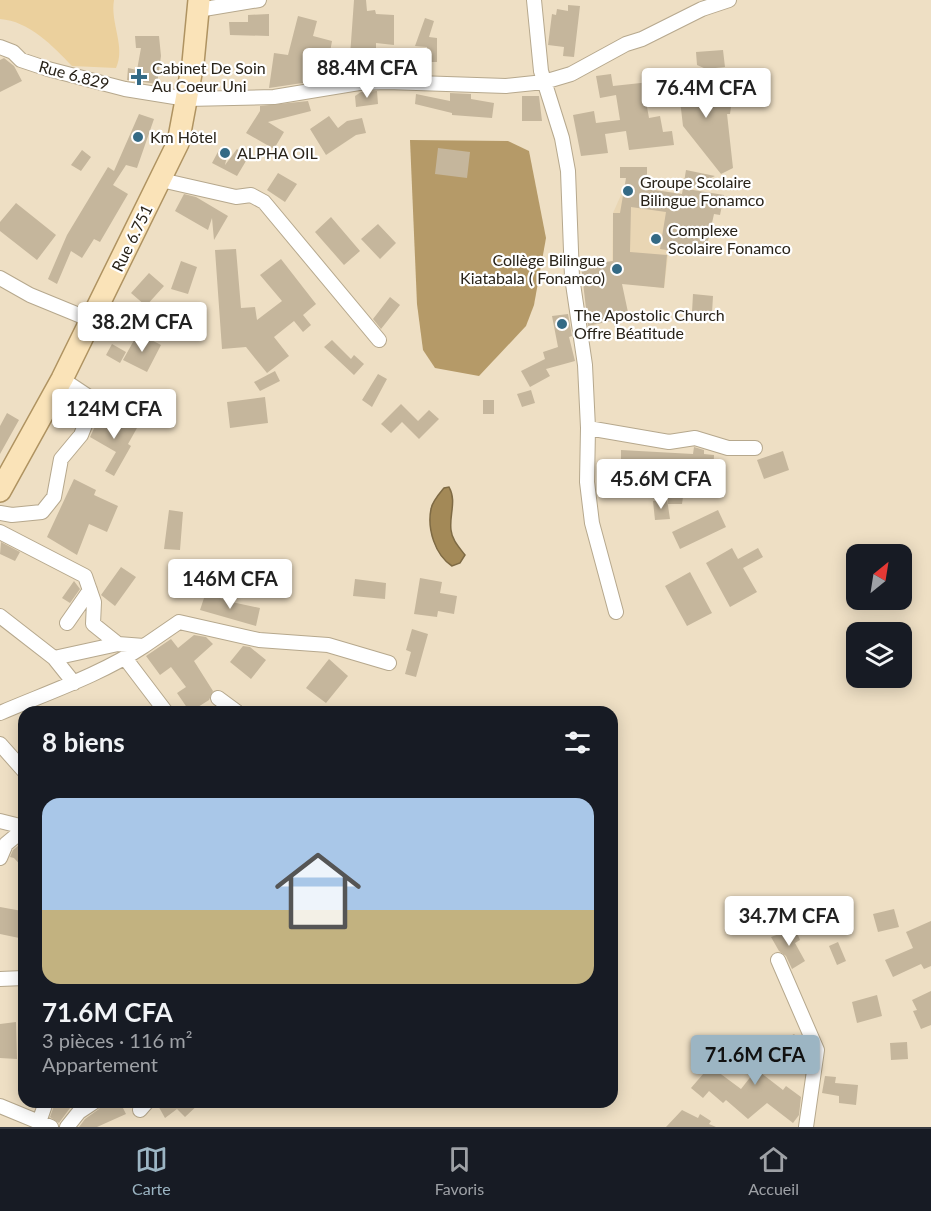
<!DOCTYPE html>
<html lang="fr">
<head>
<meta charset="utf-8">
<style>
  :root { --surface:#171b24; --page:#242831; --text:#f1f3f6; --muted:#9ea1a6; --line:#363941; --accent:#9cb5c3 }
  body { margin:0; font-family:Lato,sans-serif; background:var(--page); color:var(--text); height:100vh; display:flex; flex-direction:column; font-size:22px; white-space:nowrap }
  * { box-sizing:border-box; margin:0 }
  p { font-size:20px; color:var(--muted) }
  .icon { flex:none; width:33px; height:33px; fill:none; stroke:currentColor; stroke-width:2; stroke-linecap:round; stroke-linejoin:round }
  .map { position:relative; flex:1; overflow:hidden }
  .side { position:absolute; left:18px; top:706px; width:600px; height:402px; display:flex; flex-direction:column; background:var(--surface); border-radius:18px; box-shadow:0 3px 15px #0003 }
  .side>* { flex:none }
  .needle { width:39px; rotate:30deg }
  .buttons { position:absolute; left:846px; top:544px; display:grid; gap:12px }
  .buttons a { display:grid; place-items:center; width:66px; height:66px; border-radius:12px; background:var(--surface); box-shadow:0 3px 15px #0003; font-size:30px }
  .price { position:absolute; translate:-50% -51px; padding:0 14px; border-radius:6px; background:#fff; color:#222; font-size:20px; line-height:39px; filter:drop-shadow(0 2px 3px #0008) }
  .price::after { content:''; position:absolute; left:50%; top:36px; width:18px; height:14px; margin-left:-9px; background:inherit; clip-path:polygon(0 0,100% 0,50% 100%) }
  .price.active { background:var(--accent); color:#111 }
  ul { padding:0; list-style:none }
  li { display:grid; align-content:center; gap:12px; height:318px; padding:0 24px }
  li span { display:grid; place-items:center; height:186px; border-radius:18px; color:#555 }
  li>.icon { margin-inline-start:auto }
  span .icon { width:108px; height:108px; fill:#fffc; stroke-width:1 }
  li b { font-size:26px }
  h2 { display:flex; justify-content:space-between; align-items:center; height:72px; padding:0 24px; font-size:26px }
  .dock { display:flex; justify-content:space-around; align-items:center; height:84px; border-top:2px solid var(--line); background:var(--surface); font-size:16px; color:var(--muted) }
  .dock a { display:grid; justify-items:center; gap:3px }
  .dock .active { color:var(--accent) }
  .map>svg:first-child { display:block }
  .built { fill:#e9d6b4 }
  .green { fill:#ebd09d }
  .forest { fill:#b59a68 }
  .water { fill:#a38957; stroke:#7e6a44; stroke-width:1.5 }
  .building { fill:#c5b69c }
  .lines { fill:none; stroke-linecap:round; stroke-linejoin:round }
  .minor-casing { stroke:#b6a88d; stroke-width:16 }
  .primary-casing { stroke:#af9361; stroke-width:24 }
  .minor { stroke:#fff; stroke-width:14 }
  .primary { stroke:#fae3b8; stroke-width:21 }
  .poi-dot { fill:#346a85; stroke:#fff; stroke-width:2 }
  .labels { text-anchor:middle; stroke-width:4.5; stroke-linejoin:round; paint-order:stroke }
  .poi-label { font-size:16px; fill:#292319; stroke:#fff; text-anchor:start }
  .street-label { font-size:16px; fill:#292319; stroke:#fff }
</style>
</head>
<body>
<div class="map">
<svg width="931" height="1127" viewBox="0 0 931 1127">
  <rect width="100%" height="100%" fill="#eedfc4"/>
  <!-- built -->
  <path class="built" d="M625,186L697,196L705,235L680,252L668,256L664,288L612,282L613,213Z"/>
  <!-- green -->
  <path class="green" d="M0,0H114C110,23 126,47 116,68L72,66C53,46 29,21 0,19Z"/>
  <!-- forest -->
  <path class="forest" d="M410,140L508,141L529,151L546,238L534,305L526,326L479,376L435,368L423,350L417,304Z"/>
  <!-- water -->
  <path class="water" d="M449,487C457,501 449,515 451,530C452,540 459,547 465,555L460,563L452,566C435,555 427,529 431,509C432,502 439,494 444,488Z"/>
  <!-- building -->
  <path class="building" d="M354,0H366L367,11L375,10L376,14L394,15V45L376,43V54L373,57L350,56Z
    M568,5L580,6L574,57L563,56L564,47L548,45L552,14L556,15L557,9L568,11Z
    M269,14V36L230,35L229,22H248V15Z
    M298,16L317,21L313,36L332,41L330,52L315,48L311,69L318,71L316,81L269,88L274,53L288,55Z
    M425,18L434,21L429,37L437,38V62H427V47L415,46Z
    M135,36H159L161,56L157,84L127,80L128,68L137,70L141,48H136Z
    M723,50L725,67L706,69L697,65L696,52Z
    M4,58L14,66L22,81L0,92V60Z
    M696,69L722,102L725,100L731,107L730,114H727L733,168L721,174L683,126L678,83L684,74Z
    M611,74L613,86L650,82L652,95L645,96L649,118L660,116L663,132L672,131L674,145L629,150L626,131L605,134L608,153L581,156L573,115L594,111L596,123L620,120L616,95L600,98L596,76Z
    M377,91L378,104L356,107L355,96L361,92Z
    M450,93L471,94V99L494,103L492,118L452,115V113L415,104L416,94L450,101Z
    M522,96H539L542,121H522Z
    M308,101L311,111L268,122L284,132L274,149L246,133L260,111V106Z
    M139,114L154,119L137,168L126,165L113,185L128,194L100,242L94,239L82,258L71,251L57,284L48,279L67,235L108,167L114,171Z
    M329,116L338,128L347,121L362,118L366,133L356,135L326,155L310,129Z
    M220,148L228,152L225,165L237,149L249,156L237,176L212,163Z
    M438,148L470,152L467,178L435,174Z
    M82,150L91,157L81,171L71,165Z
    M620,167H647V189L682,194L686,170L715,176L687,189L724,195L720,215L714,214L706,250L681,245L680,252L660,249L666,212L631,207L630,252L667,255L664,288L622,284L629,317L588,326L581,265L613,261V213H620L626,178H620Z
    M278,173L297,184L285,202L267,190Z
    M184,194L196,197L228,216L214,240L212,218L208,230L175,211Z
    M16,203L56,235L37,260L0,231V222Z
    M331,217L360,251L344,265L315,232Z
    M378,224L396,243L380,259L361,239Z
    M236,249L241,308L255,307L257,320L282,301L260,275L281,259L316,304L303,315L311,325L303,332L294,321L274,337L289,356L267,373L246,347L222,349L215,250Z
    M181,261L197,267L188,294L171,289Z
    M149,273L164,286L146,306L131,293Z
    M693,294L713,296L712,313L692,312Z
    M390,297L400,305L381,329L373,319Z
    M568,314L572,336L569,337L575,361L546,369L550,376L530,387L521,371L545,359L543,352L558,347L552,316Z
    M138,333L161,345L147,372L123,360Z
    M332,340L351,359L354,355L364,364L354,375L324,347Z
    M112,344L126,352L120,363L106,355Z
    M275,371L280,381L260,391L254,382Z
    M378,374L387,379L372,407L362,400Z
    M531,390L535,403L522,407L517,394Z
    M265,397L268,423L230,428L227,402Z
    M483,400H494V414H483Z
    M401,404L418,421L429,410L439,419L419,439L402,422L391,433L381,424Z
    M7,413L19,420L0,454V426Z
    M101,414L120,425L123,419L137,428L128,444L131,446L114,476L105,471L116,452L90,437Z
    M694,447L704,450V454L714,455L712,498L683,497L682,504H668L669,471L642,470V473H621V450L693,454Z
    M783,451L789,470L764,479L757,460Z
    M74,479L96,490L94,495L118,506L107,532L89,524L77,555L47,537Z
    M667,499L670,519L655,520L653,501Z
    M169,510L183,512L180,550L164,549Z
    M718,510L726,527L680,549L672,532Z
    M1,542L20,552L15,561L0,554Z
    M732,548L738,559L758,548L763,557L743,568L757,592L730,607L706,563Z
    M121,567L136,577L115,606L101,595Z
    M690,572L712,613L687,626L665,586Z
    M420,578L442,582L440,593L457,596L454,614L438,611L437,617L414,614Z
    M355,579L386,583L385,599L353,596Z
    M74,581L80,589L70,603L62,598Z
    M206,592L227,601L260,608L256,626L200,610Z
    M412,629L428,634L416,677L405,674L411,652L406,650Z
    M194,635L206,637L213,644L194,661L213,691L209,700L190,712L177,693L186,687L171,667L160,675L146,656L171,639L178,648Z
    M243,646L250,647L266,660L251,679L230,662Z
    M329,659L348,676L326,703L306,688Z
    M24,841V869L14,858L10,857L13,850Z
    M0,907L22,911L21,921H24V939L0,934Z
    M894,909L899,927L878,932L873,914Z
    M931,921V966L924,969L921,964L893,977L885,960L913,948L906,932Z
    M795,928L800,940L795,943L805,961L792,969L786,956L779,951L771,937Z
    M838,942L846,961L837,965L829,946Z
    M931,991V1025L921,1029L913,1011L917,1010L912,1000Z
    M877,995L882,1016L857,1023L852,1002Z
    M16,1022L17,1059L0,1058V1024Z
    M794,1034L803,1044L761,1073L783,1090L786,1086L801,1097L799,1115L793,1123L767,1103L748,1119L726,1100L723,1103L709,1091L703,1098L691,1088L710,1066L741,1089L767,1056L764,1052Z
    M907,1042L908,1059L891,1060L890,1043Z
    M825,1076L836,1077L835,1083L858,1085L856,1105L839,1103V1096L822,1093Z
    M103,1102H120L126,1114L97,1127H79L85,1119L99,1109Z
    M156,1102H201L185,1117L177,1109L165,1118Z
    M55,1103L70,1108L59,1123L50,1117Z
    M682,1110L698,1118L700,1114L711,1121L709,1124L716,1127H666Z"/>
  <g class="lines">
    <!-- minor casing -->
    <g class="minor-casing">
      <path id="minor" d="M534,0L541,71L562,138L568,171L572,277L585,365L588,428L669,442L695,438L728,448H755
        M198,10L259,0
        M0,47L13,52L21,60L48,69L125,89L187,99L274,97L359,83L387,82L506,86L544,82L571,74L626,44L642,39L702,9L729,0
        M359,83L368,72L386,58
        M161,180L236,197L251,195L264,202L379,340
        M0,278L30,295L91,320
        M588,428L587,482L592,523L616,612
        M0,513L12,515L42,512L54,497L61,459L81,435L93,405L89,397L62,379
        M0,532L85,576L94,602L93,624L118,644
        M0,616L54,658L74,683
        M67,623L90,590
        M54,658L118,644L144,646L179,622L259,640L328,645L389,663
        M125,658L166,712
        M218,698L237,712
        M0,713C49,692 100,675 144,646
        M0,744L24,771
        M0,821L24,827
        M0,858L6,844L24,829
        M778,960L817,1050L806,1127
        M0,979L24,978
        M0,1106L51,1127
        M140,1110L147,1102
        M39,1122L46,1102
        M67,1127L79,1112L94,1102"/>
    </g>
    <!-- primary casing -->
    <g class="primary-casing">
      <path id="primary" d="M0,491L62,379L178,143L193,63L199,0"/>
    </g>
    <!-- minor -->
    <use href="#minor" class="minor"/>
    <!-- primary -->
    <use href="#primary" class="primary"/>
  </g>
  <!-- markers -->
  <g class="poi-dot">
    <path d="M136 68h6v6h6v6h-6v6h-6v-6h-6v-6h6z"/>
    <circle cx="138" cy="137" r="6"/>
    <circle cx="225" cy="153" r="6"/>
    <circle cx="628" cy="191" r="6"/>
    <circle cx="656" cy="239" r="6"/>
    <circle cx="617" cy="269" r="6"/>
    <circle cx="562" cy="324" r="6"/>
  </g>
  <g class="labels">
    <!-- poi labels -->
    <g class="poi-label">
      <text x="152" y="74">Cabinet De Soin<tspan x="152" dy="18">Au Coeur Uni</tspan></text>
      <text x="150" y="143">Km Hôtel</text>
      <text x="237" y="159">ALPHA OIL</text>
      <text x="640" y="188">Groupe Scolaire<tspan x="640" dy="18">Bilingue Fonamco</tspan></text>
      <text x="668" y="236">Complexe<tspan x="668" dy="18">Scolaire Fonamco</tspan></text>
      <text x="605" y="266" text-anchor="end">Collège Bilingue<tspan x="605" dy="18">Kiatabala ( Fonamco)</tspan></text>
      <text x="574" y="321">The Apostolic Church<tspan x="574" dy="18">Offre Béatitude</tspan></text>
    </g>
    <!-- street labels -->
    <g class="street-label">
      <text transform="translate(74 75) rotate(15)" y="6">Rue 6.829</text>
      <text transform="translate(132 238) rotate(-64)" y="6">Rue 6.751</text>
    </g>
  </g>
</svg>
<div class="buttons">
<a><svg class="needle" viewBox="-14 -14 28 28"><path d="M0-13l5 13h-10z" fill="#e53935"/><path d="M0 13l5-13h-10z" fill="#9ea1a6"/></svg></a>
<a><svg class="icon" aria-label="layers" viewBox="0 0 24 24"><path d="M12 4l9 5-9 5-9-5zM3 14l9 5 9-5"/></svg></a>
</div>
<b class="price" style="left:367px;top:99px">88.4M CFA</b>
<b class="price" style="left:706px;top:119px">76.4M CFA</b>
<b class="price" style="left:142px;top:353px">38.2M CFA</b>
<b class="price" style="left:114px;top:440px">124M CFA</b>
<b class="price" style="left:661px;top:510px">45.6M CFA</b>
<b class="price" style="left:230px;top:610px">146M CFA</b>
<b class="price" style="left:789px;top:947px">34.7M CFA</b>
<b class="price active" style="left:755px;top:1086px">71.6M CFA</b>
<section class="side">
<h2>8 biens<svg class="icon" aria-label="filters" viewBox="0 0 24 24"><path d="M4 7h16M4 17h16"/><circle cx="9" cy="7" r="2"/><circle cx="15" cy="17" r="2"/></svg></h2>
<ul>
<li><span style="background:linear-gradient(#a9c7e8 60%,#c2b280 0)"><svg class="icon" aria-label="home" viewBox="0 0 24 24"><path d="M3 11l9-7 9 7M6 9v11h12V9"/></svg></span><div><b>71.6M CFA</b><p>3 pièces · 116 m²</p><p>Appartement</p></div></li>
</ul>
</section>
</div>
<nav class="dock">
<a class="active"><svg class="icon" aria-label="map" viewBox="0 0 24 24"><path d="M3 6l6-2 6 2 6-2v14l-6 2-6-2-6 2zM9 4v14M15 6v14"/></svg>Carte</a>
<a><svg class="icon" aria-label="saved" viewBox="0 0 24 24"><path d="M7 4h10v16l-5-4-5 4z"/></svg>Favoris</a>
<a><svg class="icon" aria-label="home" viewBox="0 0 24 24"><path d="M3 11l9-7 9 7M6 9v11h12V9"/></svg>Accueil</a>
</nav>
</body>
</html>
